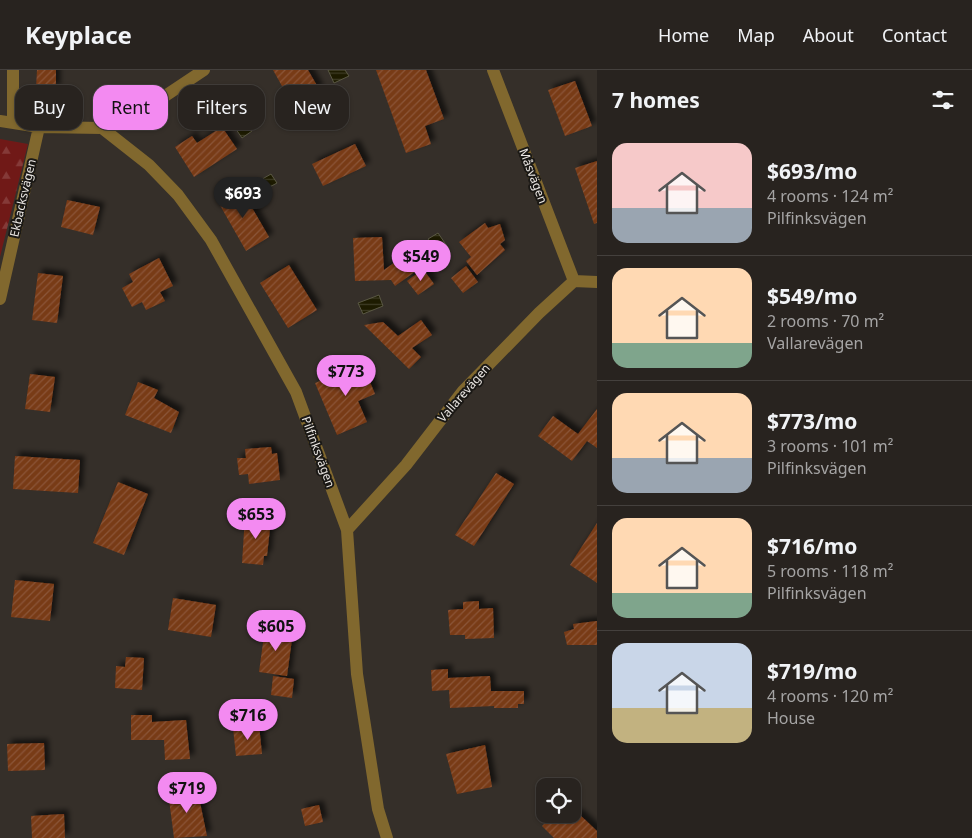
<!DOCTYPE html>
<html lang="en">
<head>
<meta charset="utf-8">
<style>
  :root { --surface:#28231f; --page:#302b28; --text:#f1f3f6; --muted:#a5a4a4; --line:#44403d; --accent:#f38af1 }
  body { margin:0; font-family:"Noto Sans",sans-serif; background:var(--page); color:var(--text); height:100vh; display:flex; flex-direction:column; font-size:19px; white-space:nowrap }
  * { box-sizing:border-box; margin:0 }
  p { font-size:16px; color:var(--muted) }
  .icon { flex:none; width:28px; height:28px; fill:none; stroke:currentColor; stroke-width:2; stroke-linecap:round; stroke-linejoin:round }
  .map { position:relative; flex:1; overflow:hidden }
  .details { display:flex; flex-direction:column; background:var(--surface); width:375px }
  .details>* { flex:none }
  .guide { position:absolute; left:15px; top:15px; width:475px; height:45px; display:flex; gap:10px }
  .buttons { position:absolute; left:536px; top:708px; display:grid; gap:10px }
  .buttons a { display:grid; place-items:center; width:45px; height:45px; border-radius:10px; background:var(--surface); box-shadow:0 1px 4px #0004,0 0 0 1px var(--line); font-size:25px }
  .price { position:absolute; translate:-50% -42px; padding:0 11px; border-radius:18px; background:var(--accent); color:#111; font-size:16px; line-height:32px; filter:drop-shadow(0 1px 2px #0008) }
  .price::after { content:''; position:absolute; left:50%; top:30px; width:15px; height:11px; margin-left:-8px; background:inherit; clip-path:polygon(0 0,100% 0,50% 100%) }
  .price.on { background:#222; color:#fff }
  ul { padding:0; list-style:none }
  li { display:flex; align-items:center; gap:15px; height:125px; padding:0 15px }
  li+li { border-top:1px solid var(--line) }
  li span { display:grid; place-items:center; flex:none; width:140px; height:100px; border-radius:15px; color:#555 }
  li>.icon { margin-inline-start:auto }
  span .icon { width:60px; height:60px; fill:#fffc; stroke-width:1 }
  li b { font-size:21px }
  h2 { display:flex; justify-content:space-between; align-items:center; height:60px; padding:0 15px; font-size:21px }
  .tag { padding:0 18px; border-radius:15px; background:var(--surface); box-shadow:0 1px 4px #0004,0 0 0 1px var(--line); font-size:18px; line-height:45px }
  .tag.on { background:var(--accent); color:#111 }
  header { display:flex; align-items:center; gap:30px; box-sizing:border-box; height:70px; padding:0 25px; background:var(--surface); border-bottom:1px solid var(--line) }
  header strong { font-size:24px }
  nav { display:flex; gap:28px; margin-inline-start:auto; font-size:18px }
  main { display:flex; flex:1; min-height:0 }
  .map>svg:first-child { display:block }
  .forest { fill:url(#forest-firs) }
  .water { fill:url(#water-rules); stroke:#5a5844 }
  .building { fill:url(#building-hatch); filter:url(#shadow) }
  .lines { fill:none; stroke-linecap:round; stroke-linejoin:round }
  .minor { stroke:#81682e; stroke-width:12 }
  .labels { text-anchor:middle; stroke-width:4; stroke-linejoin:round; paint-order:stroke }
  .street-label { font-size:12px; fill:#eae6e2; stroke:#1a1815 }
</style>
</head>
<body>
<header>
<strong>Keyplace</strong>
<nav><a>Home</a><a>Map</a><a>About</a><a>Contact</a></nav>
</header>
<main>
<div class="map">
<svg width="597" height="768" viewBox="0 0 597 768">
  <defs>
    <pattern id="forest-firs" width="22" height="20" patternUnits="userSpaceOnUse" patternTransform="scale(1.25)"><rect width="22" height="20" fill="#701917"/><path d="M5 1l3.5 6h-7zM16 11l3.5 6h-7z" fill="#853a38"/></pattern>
    <pattern id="water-rules" width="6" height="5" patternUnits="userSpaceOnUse" patternTransform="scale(1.25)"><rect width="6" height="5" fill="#1d1b00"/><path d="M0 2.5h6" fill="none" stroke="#3e3c25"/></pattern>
    <pattern id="building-hatch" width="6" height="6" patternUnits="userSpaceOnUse" patternTransform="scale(1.25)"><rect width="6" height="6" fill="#783a17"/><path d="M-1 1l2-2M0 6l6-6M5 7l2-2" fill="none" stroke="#8b5638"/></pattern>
    <filter id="shadow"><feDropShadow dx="4.5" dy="-4.5" stdDeviation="2.5" flood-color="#0009"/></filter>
  </defs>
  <rect width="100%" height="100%" fill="#352f29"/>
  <!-- forest -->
  <path class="forest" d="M0,69L28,74L0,187Z"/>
  <!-- water -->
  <path class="water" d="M328,0H345L349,6L334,13Z
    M237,39L252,61L242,68L227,46Z
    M271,104L277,113L257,124L252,115Z
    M438,163L449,179L440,185L428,169Z
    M379,225L383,236L363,244L358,233Z"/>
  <!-- building -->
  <path class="building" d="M37,0H56V19L36,18Z
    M273,0H308L319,19L292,34Z
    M376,0H426L444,49L425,56L431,74L406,83Z
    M575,11L592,56L565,66L548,20Z
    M222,57L237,79L194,107L175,77L192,66L197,73Z
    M355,74L366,96L323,116L312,94Z
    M597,91V153L594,154L575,98Z
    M240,117L269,167L246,181L217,130Z
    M67,130L100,137L93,165L61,157Z
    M485,153L488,158L500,154L505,170L500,174L505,180L477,205L466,191L471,187L459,172Z
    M382,167L384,200L405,185L416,201L395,216L391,210L355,211L353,168Z
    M159,188L173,216L160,222L165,231L146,240L142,232L132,237L122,218L133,212L129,204Z
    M289,195L317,240L288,258L260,213Z
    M466,196L478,212L463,223L451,208Z
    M423,199L434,214L418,225L407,211Z
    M38,203L63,206L57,253L32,250Z
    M421,250L432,265L412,278L421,287L409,299L364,255L383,252L398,266Z
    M362,293L375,324L358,331L367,352L337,365L315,313Z
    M30,304L55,307L50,342L25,339Z
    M138,312L158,320L154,328L179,342L171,363L125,345Z
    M597,339V378L587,371L572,391L538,366L553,346L578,364Z
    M271,377L272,384L277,383L280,410L249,414L248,404L239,405L237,388H246L245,379Z
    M15,386L80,390L78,423L13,419Z
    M496,403L514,414L474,476L455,465Z
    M118,412L148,424L124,485L93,473Z
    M245,446L271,449L267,486H264L263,495L242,493Z
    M597,453V513L570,495Z
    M15,510L54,514L50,551L11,547Z
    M173,528L216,535L211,567L168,560Z
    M479,531V539L493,538L494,568L465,569V565H450L448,540L463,539V532Z
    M597,551V575H567L564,562L574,559L573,554Z
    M265,558L293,562L287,606L259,602Z
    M126,587L144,588L142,620L115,618L116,596L125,597Z
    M448,599V608L490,606L491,621H524V634H518V638H494V636L450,638L449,620L432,621L431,600Z
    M273,606L294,609L292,628L271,625Z
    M131,645H152V652L186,650L190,689L165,690L164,670H131Z
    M259,655L262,684L236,686L233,658Z
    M44,673L45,700L8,701L7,674Z
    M485,675L492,717L457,724L446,684Z
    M197,718L207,766L174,768L168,722Z
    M319,735L323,752L305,756L301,739Z
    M64,744L65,768H32L31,746Z
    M554,744H579L597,761V768H554L542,756Z"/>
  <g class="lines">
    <!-- minor -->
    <path class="minor" d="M13,0V53
      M493,0L574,211
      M0,51L39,57L102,58L129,50L204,0
      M102,58L149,95L178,125L211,170L296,322L347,460L357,604L378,739L387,768
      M0,229L39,57
      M347,460L406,395L463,321L539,243L574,211L597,212"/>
  </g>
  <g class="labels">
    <!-- street labels -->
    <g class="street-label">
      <text transform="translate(533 106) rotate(69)" y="4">Måsvägen</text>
      <text transform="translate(23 128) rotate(-77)" y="4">Ekbacksvägen</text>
      <text transform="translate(464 323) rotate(-49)" y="4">Vallarevägen</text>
      <text transform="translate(318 382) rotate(70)" y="4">Pilfinksvägen</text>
    </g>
  </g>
</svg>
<div class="buttons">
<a><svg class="icon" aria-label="locate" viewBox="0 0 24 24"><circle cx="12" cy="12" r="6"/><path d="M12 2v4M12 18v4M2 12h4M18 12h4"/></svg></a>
</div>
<b class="price on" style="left:243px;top:149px">$693</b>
<b class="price" style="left:421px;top:212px">$549</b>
<b class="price" style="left:346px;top:327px">$773</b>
<b class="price" style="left:256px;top:470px">$653</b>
<b class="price" style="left:276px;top:582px">$605</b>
<b class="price" style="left:248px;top:671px">$716</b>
<b class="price" style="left:187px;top:744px">$719</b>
<div class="guide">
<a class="tag">Buy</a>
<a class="tag on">Rent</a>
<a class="tag">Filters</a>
<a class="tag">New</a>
</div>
</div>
<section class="details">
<h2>7 homes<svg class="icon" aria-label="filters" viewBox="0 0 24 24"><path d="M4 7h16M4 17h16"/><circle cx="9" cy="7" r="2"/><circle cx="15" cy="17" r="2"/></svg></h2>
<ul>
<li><span style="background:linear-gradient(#f6c9c9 65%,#9aa5b1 0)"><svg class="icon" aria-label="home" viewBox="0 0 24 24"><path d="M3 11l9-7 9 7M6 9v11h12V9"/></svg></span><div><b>$693/mo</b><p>4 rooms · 124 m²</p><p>Pilfinksvägen</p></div></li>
<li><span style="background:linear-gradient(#ffd9b3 75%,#7fa58c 0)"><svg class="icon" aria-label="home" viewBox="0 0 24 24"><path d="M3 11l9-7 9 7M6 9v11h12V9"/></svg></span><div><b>$549/mo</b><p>2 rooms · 70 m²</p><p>Vallarevägen</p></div></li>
<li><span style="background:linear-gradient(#ffd9b3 65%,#9aa5b1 0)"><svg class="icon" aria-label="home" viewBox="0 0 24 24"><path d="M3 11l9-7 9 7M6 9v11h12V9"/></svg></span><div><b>$773/mo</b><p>3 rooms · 101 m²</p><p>Pilfinksvägen</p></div></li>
<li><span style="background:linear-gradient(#ffd9b3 75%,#7fa58c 0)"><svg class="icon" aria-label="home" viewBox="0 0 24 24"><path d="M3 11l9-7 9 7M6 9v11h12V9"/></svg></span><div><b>$716/mo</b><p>5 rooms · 118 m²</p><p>Pilfinksvägen</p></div></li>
<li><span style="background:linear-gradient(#c9d6e8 65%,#c2b280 0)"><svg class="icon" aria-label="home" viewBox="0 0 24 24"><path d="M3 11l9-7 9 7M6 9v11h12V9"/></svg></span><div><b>$719/mo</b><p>4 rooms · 120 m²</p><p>House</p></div></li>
</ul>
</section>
</main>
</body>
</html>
